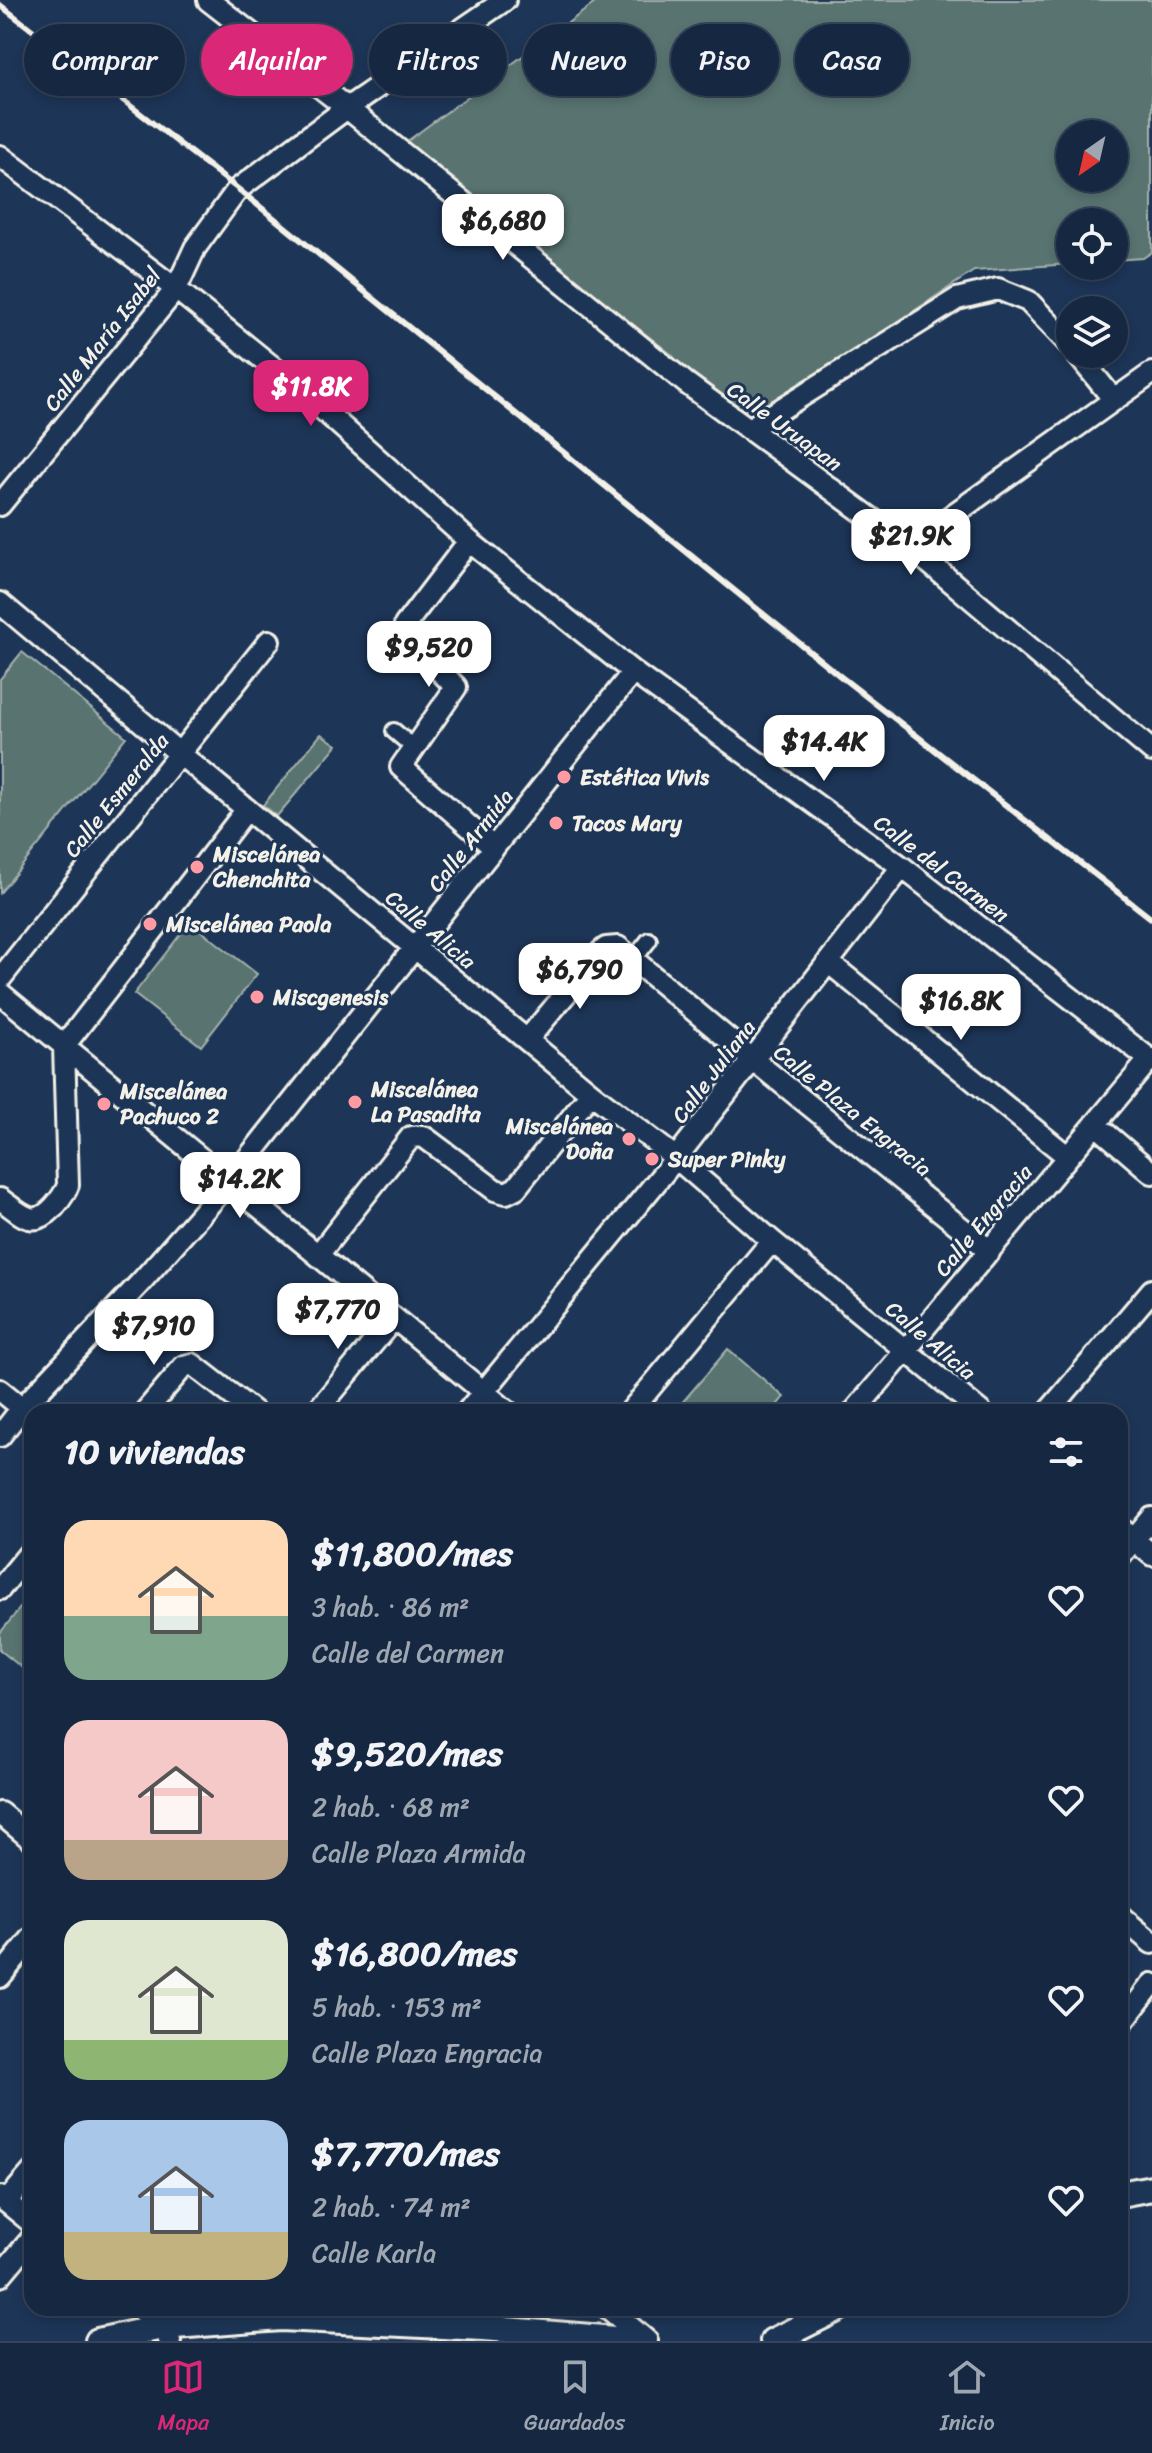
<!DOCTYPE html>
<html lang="es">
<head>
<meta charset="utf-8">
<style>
  :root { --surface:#162841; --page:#1f3048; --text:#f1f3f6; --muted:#9ea6b1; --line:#35445a; --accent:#db2777 }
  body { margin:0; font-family:Sriracha,sans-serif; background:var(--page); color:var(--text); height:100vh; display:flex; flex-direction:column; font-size:30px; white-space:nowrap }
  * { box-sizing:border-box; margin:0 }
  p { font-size:26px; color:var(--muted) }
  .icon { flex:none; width:44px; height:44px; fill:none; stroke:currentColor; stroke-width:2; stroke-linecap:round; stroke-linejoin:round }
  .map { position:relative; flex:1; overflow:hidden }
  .details { position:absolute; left:24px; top:1404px; width:1104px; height:912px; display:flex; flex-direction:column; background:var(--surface); border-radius:24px; box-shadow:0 4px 12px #0003,0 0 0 2px var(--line) }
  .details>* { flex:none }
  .banner { position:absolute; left:24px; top:24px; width:1104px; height:72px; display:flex; gap:16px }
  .needle { width:52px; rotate:214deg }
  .fabs { position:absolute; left:1056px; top:120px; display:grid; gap:16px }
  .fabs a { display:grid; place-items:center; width:72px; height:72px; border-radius:50%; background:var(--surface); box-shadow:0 4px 12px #0003,0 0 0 2px var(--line); font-size:40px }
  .price { position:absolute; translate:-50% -68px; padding:0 18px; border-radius:16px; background:#fff; color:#222; font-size:26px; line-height:52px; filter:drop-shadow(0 2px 4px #0008) }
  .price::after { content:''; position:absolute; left:50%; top:48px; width:24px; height:18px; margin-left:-12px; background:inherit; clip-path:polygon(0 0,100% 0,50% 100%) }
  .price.active { background:var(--accent); color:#fff }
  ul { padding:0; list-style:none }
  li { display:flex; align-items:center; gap:24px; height:200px; padding:0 40px }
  li span { display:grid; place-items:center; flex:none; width:224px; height:160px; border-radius:24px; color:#555 }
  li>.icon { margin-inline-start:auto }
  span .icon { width:96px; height:96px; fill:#fffc; stroke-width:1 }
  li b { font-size:34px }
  h2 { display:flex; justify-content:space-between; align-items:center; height:96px; padding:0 40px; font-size:34px }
  .chip { padding:0 28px; border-radius:36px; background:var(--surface); box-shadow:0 4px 12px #0003,0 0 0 2px var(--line); font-size:28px; line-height:72px }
  .chip.active { background:var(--accent); color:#fff }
  .tabs { display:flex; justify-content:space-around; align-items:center; height:112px; border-top:2px solid var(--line); background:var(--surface); font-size:22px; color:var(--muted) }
  .tabs a { display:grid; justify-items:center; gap:4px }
  .tabs .active { color:var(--accent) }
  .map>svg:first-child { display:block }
  .green { fill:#587370; stroke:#a6b2ac; stroke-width:2; fill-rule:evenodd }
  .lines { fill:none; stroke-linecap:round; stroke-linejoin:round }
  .pedestrian-casing { stroke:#f4f1e8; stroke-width:20 }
  .minor-casing { stroke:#f4f1e8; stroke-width:26 }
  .tertiary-casing { stroke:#f4f1e8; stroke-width:30 }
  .pedestrian { stroke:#1d3557; stroke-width:14 }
  .minor { stroke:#1d3557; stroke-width:20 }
  .tertiary { stroke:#1d3557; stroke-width:24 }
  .rail { stroke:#f4f1e8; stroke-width:6 }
  .poi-dot { fill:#ff9aa2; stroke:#1d3557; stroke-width:3 }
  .labels { text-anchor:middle; stroke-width:6; stroke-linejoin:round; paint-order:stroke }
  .street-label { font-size:22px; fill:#f4f1e8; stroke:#1d3557 }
  .poi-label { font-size:22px; font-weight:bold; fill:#f4f1e8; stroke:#1d3557; text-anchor:start }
</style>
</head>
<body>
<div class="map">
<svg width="1152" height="2341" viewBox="0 0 1152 2341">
  <rect width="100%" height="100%" fill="#1d3557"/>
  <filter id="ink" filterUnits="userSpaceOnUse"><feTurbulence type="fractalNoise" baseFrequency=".0125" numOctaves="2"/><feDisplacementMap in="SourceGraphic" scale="16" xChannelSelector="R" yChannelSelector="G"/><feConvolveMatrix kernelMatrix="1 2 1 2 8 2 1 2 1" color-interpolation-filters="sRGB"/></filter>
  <g filter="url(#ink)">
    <!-- green -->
    <path class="green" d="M599,0H1152V252L1143,258L1114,260V222H1070V264L974,271L783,398L739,412L699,388L671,354L402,145ZM1070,134H1114V178H1070Z
      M22,652L126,737L0,893V679Z
      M321,734L337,745L277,816L263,805Z
      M190,922L257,974L201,1046L134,994Z
      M728,1349L784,1397L771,1412H674Z
      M32,1593V1676L0,1650V1633Z"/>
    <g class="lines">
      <!-- pedestrian casing -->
      <g class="pedestrian-casing">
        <path id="pedestrian" d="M394,731L413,747
          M634,959L649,940"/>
      </g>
      <!-- minor casing -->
      <g class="minor-casing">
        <path id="minor" d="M208,0L347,108L686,383L909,546L1152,751
          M0,156L176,289L300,389L469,541
          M1077,354L1114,400
          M749,429L957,299L998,289L1028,301L1070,345
          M0,505L176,289L195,248L238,189L347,108L505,0
          M909,546L1152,373
          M0,603L180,754L591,1093L676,1158L772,1241L981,1412
          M494,848L401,767L456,687L407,638L404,632L405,625L469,541L633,672L902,867L1152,1061
          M828,962L1067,1156
          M0,979L269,641
          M0,993L508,1412
          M527,1040L601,952L606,948L618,947L752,1059L990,1251
          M1095,1124L1152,1173
          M0,1199C22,1214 32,1230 54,1207C60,1200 65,1194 68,1185L64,1046L247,809
          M318,1255L411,1137L422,1136L427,1139L495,1190L506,1193L516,1188L591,1093
          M0,1390L31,1415
          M145,1412L184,1366L192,1364L254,1412
          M316,1412L394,1318
          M467,1412L676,1158L902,867
          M630,1412L772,1241
          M854,1412L1149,1060
          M1048,1412L1152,1290
          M0,1436L22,1408L140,1283L229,1182L633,672
          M1120,1528L1152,1555
          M1120,1556L1152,1518
          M0,1589L32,1550
          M0,1813L32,1840
          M1120,1916L1152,1943
          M0,1977L32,1938
          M1120,2025L1152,1984
          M0,2197L32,2223
          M6,2202L32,2172
          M0,2276L32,2238
          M138,2308L162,2327L170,2341
          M608,2308L647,2341
          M483,2328L500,2308"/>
      </g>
      <!-- tertiary casing -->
      <g class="tertiary-casing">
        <path id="tertiary" d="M1120,2194L1152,2188
          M98,2341L162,2327L281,2318L483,2328L639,2341
          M773,2341L839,2308"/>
      </g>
      <!-- pedestrian -->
      <use href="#pedestrian" class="pedestrian"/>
      <!-- minor -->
      <use href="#minor" class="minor"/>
      <!-- tertiary -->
      <use href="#tertiary" class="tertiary"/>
      <!-- rail -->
      <path class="rail" d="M0,5L238,189L840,676L1152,919"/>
    </g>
  </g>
  <!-- markers -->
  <g class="poi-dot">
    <circle cx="564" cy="777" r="8"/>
    <circle cx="556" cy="823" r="8"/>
    <circle cx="197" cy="867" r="8"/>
    <circle cx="150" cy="924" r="8"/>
    <circle cx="257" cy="997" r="8"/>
    <circle cx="355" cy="1102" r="8"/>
    <circle cx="104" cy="1104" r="8"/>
    <circle cx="629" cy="1139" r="8"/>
    <circle cx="652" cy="1159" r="8"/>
  </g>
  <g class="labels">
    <!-- street labels -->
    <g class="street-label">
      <text transform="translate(102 339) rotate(-52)" y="8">Calle María Isabel</text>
      <text transform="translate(785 426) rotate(36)" y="8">Calle Uruapan</text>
      <text transform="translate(116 795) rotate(-51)" y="8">Calle Esmeralda</text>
      <text transform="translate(470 840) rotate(-52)" y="8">Calle Armida</text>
      <text transform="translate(942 868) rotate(37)" y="8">Calle del Carmen</text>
      <text transform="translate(431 929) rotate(40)" y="8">Calle Alicia</text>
      <text transform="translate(713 1071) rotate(-53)" y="8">Calle Juliana</text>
      <text transform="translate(853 1110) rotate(39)" y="8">Calle Plaza Engracia</text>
      <text transform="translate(983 1220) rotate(-50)" y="8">Calle Engracia</text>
      <text transform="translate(931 1340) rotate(40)" y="8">Calle Alicia</text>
    </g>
    <!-- poi labels -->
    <g class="poi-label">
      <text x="580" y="785">Estética Vivis</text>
      <text x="572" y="831">Tacos Mary</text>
      <text x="213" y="862">Miscelánea<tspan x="213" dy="25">Chenchita</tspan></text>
      <text x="166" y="932">Miscelánea Paola</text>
      <text x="273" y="1005">Miscgenesis</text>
      <text x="371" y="1097">Miscelánea<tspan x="371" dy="25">La Pasadita</tspan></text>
      <text x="120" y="1099">Miscelánea<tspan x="120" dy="25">Pachuco 2</tspan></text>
      <text x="613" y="1134" text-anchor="end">Miscelánea<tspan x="613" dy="25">Doña</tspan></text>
      <text x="668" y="1167">Super Pinky</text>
    </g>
  </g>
</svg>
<div class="fabs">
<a><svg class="needle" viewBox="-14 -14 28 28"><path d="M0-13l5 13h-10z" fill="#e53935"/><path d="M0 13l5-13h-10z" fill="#9ea6b1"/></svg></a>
<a><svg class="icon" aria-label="locate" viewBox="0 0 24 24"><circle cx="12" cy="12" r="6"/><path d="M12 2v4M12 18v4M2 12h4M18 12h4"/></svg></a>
<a><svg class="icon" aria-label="layers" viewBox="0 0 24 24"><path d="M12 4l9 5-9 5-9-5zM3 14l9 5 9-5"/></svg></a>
</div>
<b class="price" style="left:503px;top:262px">$6,680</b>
<b class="price active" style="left:311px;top:428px">$11.8K</b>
<b class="price" style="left:911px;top:577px">$21.9K</b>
<b class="price" style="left:429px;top:689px">$9,520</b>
<b class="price" style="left:824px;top:783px">$14.4K</b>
<b class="price" style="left:580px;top:1011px">$6,790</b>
<b class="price" style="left:961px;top:1042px">$16.8K</b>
<b class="price" style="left:240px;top:1220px">$14.2K</b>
<b class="price" style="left:338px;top:1351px">$7,770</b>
<b class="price" style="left:154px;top:1367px">$7,910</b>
<div class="banner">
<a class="chip">Comprar</a>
<a class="chip active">Alquilar</a>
<a class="chip">Filtros</a>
<a class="chip">Nuevo</a>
<a class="chip">Piso</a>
<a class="chip">Casa</a>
</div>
<section class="details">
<h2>10 viviendas<svg class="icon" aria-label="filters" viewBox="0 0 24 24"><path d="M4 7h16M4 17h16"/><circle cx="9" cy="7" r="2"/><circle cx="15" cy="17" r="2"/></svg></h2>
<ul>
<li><span style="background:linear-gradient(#ffd9b3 60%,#7fa58c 0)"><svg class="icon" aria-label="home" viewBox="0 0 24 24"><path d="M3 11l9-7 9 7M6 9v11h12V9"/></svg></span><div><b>$11,800/mes</b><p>3 hab. · 86 m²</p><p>Calle del Carmen</p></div><svg class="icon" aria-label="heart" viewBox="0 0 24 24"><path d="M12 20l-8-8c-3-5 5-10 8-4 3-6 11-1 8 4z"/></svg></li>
<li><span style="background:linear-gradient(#f6c9c9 75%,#b9a48a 0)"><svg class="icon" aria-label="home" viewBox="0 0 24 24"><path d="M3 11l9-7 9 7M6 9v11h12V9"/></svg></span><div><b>$9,520/mes</b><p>2 hab. · 68 m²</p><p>Calle Plaza Armida</p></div><svg class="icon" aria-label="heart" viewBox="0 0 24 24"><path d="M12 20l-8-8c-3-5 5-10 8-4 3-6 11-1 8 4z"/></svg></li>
<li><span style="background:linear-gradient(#dfe7d0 75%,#8fb573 0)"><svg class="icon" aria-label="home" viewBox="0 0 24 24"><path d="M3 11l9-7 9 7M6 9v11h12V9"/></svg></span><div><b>$16,800/mes</b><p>5 hab. · 153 m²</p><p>Calle Plaza Engracia</p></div><svg class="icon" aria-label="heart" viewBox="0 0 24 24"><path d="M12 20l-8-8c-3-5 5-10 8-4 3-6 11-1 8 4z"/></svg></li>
<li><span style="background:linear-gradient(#a9c7e8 70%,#c2b280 0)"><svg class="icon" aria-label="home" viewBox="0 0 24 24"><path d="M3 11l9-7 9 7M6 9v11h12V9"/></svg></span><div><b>$7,770/mes</b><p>2 hab. · 74 m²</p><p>Calle Karla</p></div><svg class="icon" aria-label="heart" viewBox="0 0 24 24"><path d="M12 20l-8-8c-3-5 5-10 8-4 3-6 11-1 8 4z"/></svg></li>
</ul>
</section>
</div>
<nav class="tabs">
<a class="active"><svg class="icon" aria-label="map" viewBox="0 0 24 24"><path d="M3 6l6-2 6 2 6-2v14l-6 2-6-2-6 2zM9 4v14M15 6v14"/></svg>Mapa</a>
<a><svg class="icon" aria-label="saved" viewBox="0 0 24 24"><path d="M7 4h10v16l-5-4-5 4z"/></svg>Guardados</a>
<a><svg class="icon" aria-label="home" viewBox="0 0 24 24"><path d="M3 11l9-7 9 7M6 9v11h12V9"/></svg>Inicio</a>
</nav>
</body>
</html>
